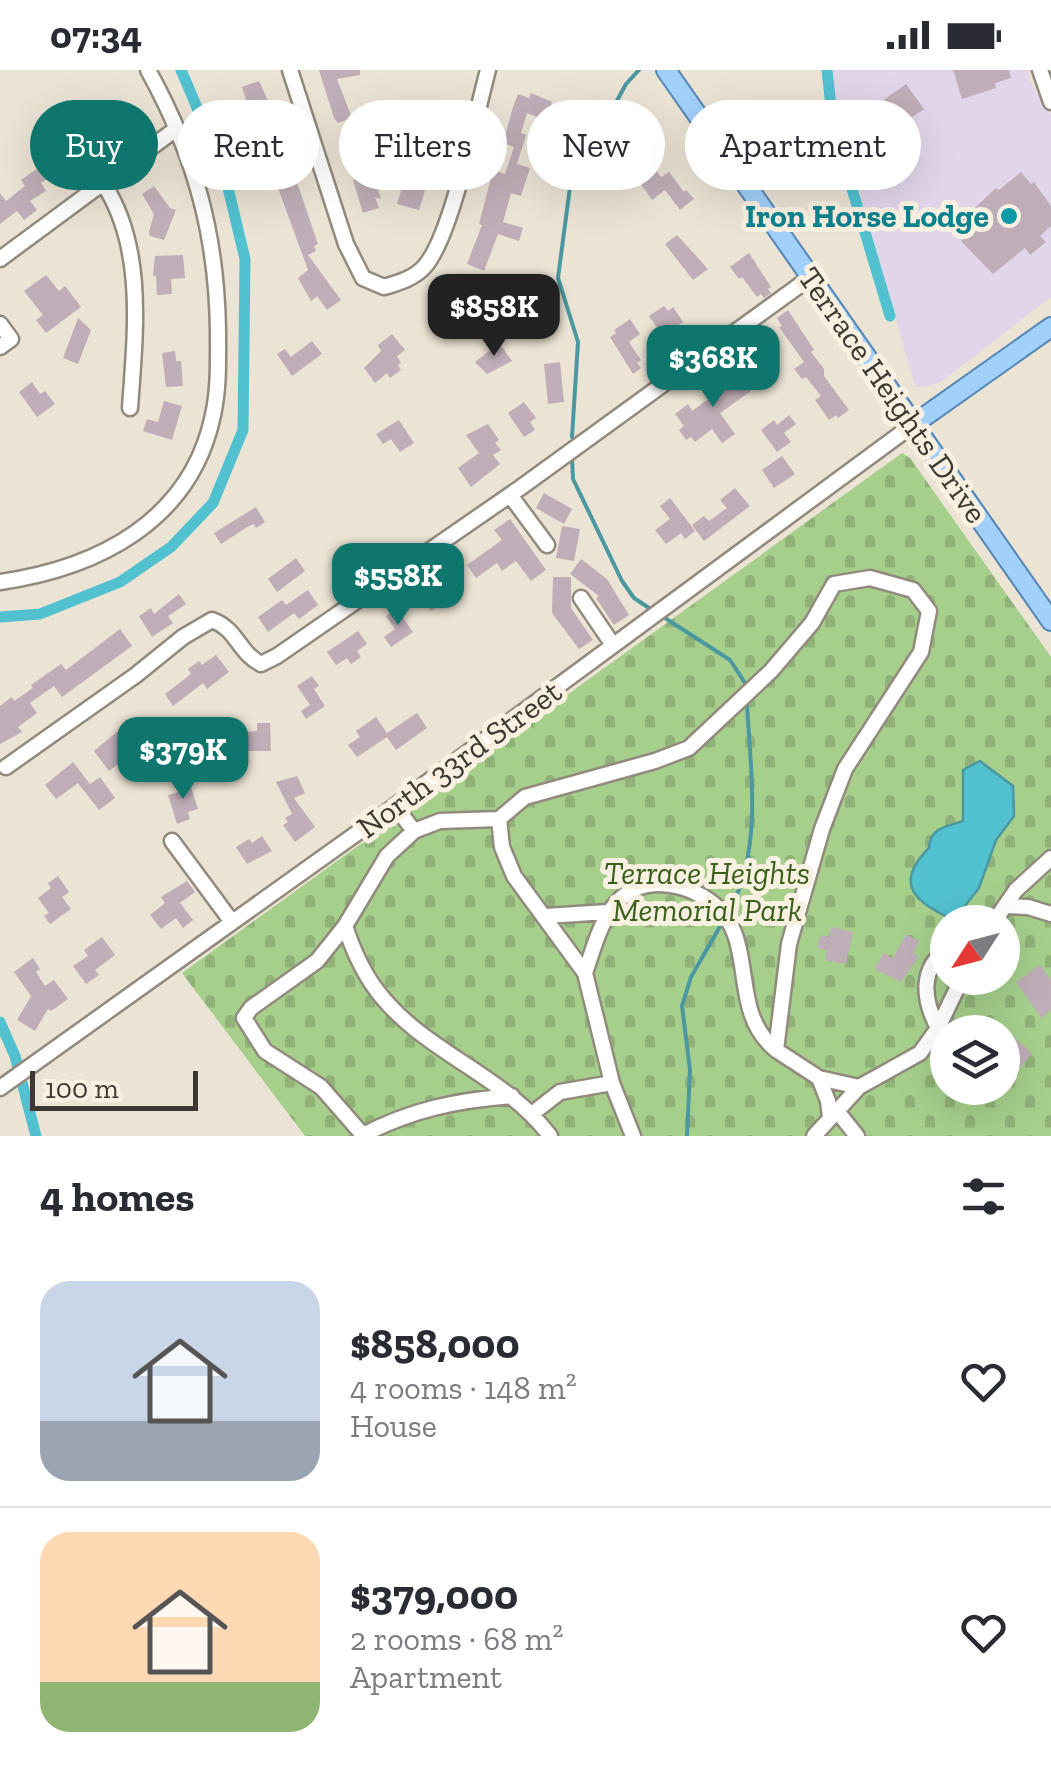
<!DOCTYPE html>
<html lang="en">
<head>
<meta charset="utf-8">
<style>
  :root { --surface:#fff; --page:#f2f2f3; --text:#2b2b33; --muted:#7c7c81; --line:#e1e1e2; --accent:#0f766e }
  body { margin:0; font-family:"Zilla Slab",serif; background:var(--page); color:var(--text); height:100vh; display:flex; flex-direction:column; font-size:38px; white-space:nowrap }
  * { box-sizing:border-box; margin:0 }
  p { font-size:32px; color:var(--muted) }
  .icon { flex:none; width:55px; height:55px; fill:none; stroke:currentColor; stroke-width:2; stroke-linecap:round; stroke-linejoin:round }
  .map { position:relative; height:1066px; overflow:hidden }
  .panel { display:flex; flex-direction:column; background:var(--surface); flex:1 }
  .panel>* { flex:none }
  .top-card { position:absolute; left:30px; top:30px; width:992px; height:90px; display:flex; gap:20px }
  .needle { width:65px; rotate:234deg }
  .tools { position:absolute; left:930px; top:835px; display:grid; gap:20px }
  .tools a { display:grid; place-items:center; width:90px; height:90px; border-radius:50%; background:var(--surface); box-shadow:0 10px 40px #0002; font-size:50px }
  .scale { position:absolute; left:30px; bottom:25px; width:168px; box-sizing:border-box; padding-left:10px; border:5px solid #3c3933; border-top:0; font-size:28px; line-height:35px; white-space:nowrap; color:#3c3933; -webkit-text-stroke:8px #f8f0e1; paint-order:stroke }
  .price { position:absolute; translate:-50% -85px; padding:0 22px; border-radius:20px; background:var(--accent); color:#fff; font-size:32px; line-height:65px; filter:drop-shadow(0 2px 5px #0008) }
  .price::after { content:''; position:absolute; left:50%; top:60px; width:30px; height:22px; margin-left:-15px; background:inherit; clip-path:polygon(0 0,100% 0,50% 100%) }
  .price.on { background:#222; color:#fff }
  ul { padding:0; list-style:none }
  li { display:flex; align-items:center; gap:30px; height:250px; padding:0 40px }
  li+li { border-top:2px solid var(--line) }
  li span { display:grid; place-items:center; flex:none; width:280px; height:200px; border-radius:30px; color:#555 }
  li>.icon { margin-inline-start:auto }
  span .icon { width:120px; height:120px; fill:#fffc; stroke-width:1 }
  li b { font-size:42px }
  h2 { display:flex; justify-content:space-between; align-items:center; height:120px; padding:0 40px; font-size:42px }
  .tag { padding:0 35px; border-radius:45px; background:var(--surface); box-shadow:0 10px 40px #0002; font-size:35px; line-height:90px }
  .tag.on { background:var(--accent); color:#fff }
  .status { display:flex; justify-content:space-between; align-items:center; height:70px; padding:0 50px; background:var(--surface); direction:ltr }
  .status svg { height:28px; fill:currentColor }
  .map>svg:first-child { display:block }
  .education { fill:#e1d5e9 }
  .cemetery { fill:url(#cemetery-stones); fill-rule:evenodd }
  .water { fill:#51c1d0; stroke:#4b98a1; stroke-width:2.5 }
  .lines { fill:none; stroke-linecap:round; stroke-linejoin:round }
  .stream { stroke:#4b98a1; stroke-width:4 }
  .canal { stroke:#51c1d0; stroke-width:11 }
  .building { fill:#bfaeb7 }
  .minor-casing { stroke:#928b7d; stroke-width:19 }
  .major-casing { stroke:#5586b4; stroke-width:22 }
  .minor { stroke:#fff; stroke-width:14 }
  .major { stroke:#a1d0fb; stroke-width:18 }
  .culture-dot { fill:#0f9aa8; stroke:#f8f0e1; stroke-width:4 }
  .labels { text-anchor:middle; stroke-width:10; stroke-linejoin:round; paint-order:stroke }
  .culture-label { font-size:32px; font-weight:bold; fill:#0d838f; stroke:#f8f0e1; text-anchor:end }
  .street-label { font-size:32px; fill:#3c3933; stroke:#f8f0e1 }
  .park-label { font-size:32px; font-style:italic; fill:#3a601c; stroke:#f8f0e1 }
</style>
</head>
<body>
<div class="status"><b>07:34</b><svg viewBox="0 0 49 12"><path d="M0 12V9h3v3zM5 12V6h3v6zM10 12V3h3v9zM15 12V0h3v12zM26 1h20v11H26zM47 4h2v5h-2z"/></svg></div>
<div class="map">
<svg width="1051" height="1066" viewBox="0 0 1051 1066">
  <defs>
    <pattern id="cemetery-stones" width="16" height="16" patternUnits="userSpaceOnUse" patternTransform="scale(2.5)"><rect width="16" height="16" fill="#a6cf8c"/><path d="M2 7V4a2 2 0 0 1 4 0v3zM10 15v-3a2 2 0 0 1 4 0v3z" fill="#90b279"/></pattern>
  </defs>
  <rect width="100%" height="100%" fill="#ebe3d4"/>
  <!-- education -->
  <path class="education" d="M832,0H1028L1030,11L1051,45V227L941,312L926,317H915L833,29Z"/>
  <!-- cemetery -->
  <path class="cemetery" d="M902,383L910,388L1051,587V1066H305L182,903ZM948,852H1002V908H948ZM948,962H1002V1018H948Z"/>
  <!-- water -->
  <path class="water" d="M980,691L1013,716L1014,746L996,770L979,818L954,850C918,833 891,816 929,778C930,757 946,757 963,751V700Z"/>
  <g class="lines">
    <!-- stream -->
    <path class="stream" d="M572,367L578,272L558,208L570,117L626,14L639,0
      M572,388L573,409L622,511L634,528L649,538
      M665,548L730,590L745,613
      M732,837C762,772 751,705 747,635
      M687,1066L690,1000L682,936L691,907L722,853"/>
    <!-- canal -->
    <path class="canal" d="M827,0L833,55L890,246
      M0,547L40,544L120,512L171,477L213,433L243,360L245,189L224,101L181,0
      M0,952L15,986L36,1066"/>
  </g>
  <!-- building -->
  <path class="building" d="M319,0H360V5L337,9L352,48L338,53L334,48Z
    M953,0H1009L1011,8L995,13L996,18L962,29Z
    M259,11L272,40L252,47L242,17Z
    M906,14L924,39L908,50L912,55L904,61L901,57L883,70L864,44Z
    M531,23L552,32L545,50L527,43L521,63L526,65L517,94L530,98L521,126L511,123L503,152L523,158L519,171L498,164L484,201L467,194L482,155L479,154L493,100L505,104L514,77L503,73L513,37L518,24L529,28Z
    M629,32L646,42L640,53L660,86L651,93L661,107L669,102L684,122L686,120L694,129L680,140L665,120L652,130L638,110L643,106L624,81L635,73L613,60Z
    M110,45L117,54L126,47L138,63L121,75L110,61L94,73L85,62Z
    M367,56L377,84L347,94L342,79L353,75L349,62Z
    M279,60L318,174L314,176L316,181L308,185L341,230L327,240L317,226L311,231L298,208L308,200L278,118L285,114L265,66Z
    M70,75L83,94L75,100L70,94L41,113L46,121L30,131L37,140L24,150L17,141L0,154V123L6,131L25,116L21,110Z
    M1021,102L1031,114L1034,112L1051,136V156L1040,166L1046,172L1030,185L1025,178L993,204L961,171L964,169L954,157L996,118L999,120Z
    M373,104L381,129L375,127L379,138L363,143L353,110Z
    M405,108L427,114L419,140L397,134Z
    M154,116L170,138L176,140L164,170L150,166L149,162L154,144L142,124Z
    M677,165L708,199L693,210L665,174Z
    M749,183L771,217L768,219L771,223L764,228L761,224L757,227L742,207L739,209L730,197Z
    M183,185L185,208L171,209L172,224L157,225L156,206H153L155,186Z
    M460,203L474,214L456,236L442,224Z
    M46,205L59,221L65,216L81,237L46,263L36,250L43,245L24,221Z
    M664,236L668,241L673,237L683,252L671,260L676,266L667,272L649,246Z
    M788,240L814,280L811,282L824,299V306L849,340L838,348L836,345L829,350L815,330L821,326L806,307L802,309L794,299L804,292L779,257L782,256L777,248Z
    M78,248L91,260L78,294L63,288Z
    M630,249L640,264L629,272L641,290L637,293L641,298L633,304L610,267L616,263L614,260Z
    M392,264L405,280L397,286L401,293L398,295L401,300L390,308L387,303L375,313L364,298L381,281L378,275Z
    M312,271L322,284L292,306L277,284L285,279L291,287Z
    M499,273L512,291L487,304L475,292Z
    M175,281L176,291H181L183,316L166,317L162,283Z
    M560,292L564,332L548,334L544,294Z
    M736,300L751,321L720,343L735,364L722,373L712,359L695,372L691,367L686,370L679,360L684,356L675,344L688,334L692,341L711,327L707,321Z
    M32,312L40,324L45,321L55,334L37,347L19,322Z
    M164,331L182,336L172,370L143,361L147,349L158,352Z
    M524,332L536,348L530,352L535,360L524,367L508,343Z
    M789,345L796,354L784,363L791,372L777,382L761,360L774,350L777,355Z
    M399,350L414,373L400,382L391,369L383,374L376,364Z
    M488,354L499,370L495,373L501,380L493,385L500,394L471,417L458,398L479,383L466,365Z
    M782,386L795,404L774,418L762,400Z
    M735,418L750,436L704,471L692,455L704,446L709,451L727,438L720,430Z
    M544,423L572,439L564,454L536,438Z
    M670,428L695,461L685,469L681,463L666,474L655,460L670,449L660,436Z
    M256,437L265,452L256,458L254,454L247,457L221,474L214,463Z
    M510,449L546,500L531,511L516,491L502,501L497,493L476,508L467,495L502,470L494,460Z
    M562,456L580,459L574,491L556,488Z
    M296,488L305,501L277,522L268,509Z
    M581,489L607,509L629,545L614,555L596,528L599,526L570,504Z
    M449,507L459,519L446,529L450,533L443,539L440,535L431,541L419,526Z
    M553,507H571V538L593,570L579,579L552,543Z
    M308,520L318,535L299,549L294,543L268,562L258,547L282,530L286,535Z
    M179,524L186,534L168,546L173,553L152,567L139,546L151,538L154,544Z
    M397,539L413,562L391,577L384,567L395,559L386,546Z
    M120,559L132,576L62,627L54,616L30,633L37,643L18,657L22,662L0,674V636L12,627L14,631L33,618L31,615L61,594L66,600Z
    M358,561L367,574L357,581L361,587L351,594L347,588L336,595L327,582Z
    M216,585L229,602L207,619L203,613L173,636L165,624L191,604L188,599L199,591L202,595Z
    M312,606L319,616L314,619L325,636L306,649L301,641L310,635L297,616Z
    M417,643L427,658L396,680L387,667L357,687L348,675L360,667L356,661L376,647L387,663Z
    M257,653H270L271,681H246V662L257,661Z
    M125,655L140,677L109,701L94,681Z
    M73,692L90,714L100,707L115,728L99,740L78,713L56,729L45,715Z
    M297,706L305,723L294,728L315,757L295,772L283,755L288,752L285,748L292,744L276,712Z
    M189,711L198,739L188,742L190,749L177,754L168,725L179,722L177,715Z
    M262,766L272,781L247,794L236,777L249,769L252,773Z
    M58,806L69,822L62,827L71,839L50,854L44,846L49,843L38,828L51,818L48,813Z
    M187,811L195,822L180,833L193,850L183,858L176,848L161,859L150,845L165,833L161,827Z
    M831,857L853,862L846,894L825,890L827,880L817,878L820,865L829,867Z
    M906,864L919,871L913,883L919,886L901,912L875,899L883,883L893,888Z
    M102,867L115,885L95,900L99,905L86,914L73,896L88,886L84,880Z
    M33,888L40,899L36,902L45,916L54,910L68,929L51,941L48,939L35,961L17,950L31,926L14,902Z
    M1040,895L1051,910V940L1041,948L1016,912Z
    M1012,965L1032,984L1015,1003L1009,998L1002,1004V967L1007,971Z"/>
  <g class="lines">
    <!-- minor casing -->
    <g class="minor-casing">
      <path id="minor" d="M290,0L346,174L363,208L384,217C398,213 415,208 425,196C452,165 476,44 488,0
        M1040,0L1051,32
        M103,113C146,178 135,264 130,338
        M0,189L176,59
        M0,254L11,269L0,277
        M510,425L547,475
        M0,512C98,498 191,451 213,345C219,318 218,290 218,262C217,166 195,85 148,0
        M581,528L613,575
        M6,697L136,605L183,567L212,550C237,559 238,582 261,594L277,586L520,418L811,207
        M395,736L414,761L440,751L499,749L502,777L514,806L585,903L612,1013L633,1066
        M499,749L525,727L655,691L689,678L771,601L812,553L834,514L870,508L913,520L929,541L921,582L845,699L822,759L789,874L776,980L819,1008L859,1017
        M414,761L387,786L345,856L317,891L251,938L244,948L265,981L321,1017L363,1065C411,1040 457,1030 512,1026
        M172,771L232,852
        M1006,836L1028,837L1051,844
        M546,846L607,842
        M994,852L1016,820L1051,788
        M345,856C352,877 361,899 375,918C420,981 504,1004 550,1066
        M585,903C598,866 608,815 658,814C674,814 688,818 702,826C765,862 723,936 776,980
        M938,958C923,930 919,898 948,879
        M819,1008L828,1031L830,1048
        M0,1018L395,736L914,354
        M837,1041L857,1066
        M533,1043L560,1022L612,1013
        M814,1066L859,1017L920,983L938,958L962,908"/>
    </g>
    <!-- major casing -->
    <g class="major-casing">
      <path id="major" d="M666,0L1051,551
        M914,354L1051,257"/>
    </g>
    <!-- minor -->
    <use href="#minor" class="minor"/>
    <!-- major -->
    <use href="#major" class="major"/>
  </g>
  <!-- markers -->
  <circle class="culture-dot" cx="1009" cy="146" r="10"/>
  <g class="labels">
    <!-- culture labels -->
    <g class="culture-label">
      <text x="989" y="157">Iron Horse Lodge</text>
    </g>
    <!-- street labels -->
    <g class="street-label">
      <text transform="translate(893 325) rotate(55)" y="11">Terrace Heights Drive</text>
      <text transform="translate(459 689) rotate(-36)" y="11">North 33rd Street</text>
    </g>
    <!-- park labels -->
    <g class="park-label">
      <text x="707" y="814">Terrace Heights<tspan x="707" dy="37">Memorial Park</tspan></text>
    </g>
  </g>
</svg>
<div class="tools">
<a><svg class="needle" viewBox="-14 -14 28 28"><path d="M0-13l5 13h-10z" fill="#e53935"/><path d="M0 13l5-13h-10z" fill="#7c7c81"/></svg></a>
<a><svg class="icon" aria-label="layers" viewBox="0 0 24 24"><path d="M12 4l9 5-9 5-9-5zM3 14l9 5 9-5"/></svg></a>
</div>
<div class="scale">100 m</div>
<b class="price on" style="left:494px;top:289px">$858K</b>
<b class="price" style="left:713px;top:340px">$368K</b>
<b class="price" style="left:398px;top:558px">$558K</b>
<b class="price" style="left:183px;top:732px">$379K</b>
<div class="top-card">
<a class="tag on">Buy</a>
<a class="tag">Rent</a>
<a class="tag">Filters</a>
<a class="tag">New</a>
<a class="tag">Apartment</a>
</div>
</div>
<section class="panel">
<h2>4 homes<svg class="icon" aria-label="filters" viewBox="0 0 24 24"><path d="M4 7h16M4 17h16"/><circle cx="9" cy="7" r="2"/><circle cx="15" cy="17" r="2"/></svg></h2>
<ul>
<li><span style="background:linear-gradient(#c9d6e8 70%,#9aa5b1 0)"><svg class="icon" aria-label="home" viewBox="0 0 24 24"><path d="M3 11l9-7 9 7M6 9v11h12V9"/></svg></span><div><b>$858,000</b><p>4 rooms · 148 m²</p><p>House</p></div><svg class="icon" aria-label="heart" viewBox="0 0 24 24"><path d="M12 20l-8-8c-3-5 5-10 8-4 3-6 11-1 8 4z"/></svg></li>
<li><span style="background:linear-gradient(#ffd9b3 75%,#8fb573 0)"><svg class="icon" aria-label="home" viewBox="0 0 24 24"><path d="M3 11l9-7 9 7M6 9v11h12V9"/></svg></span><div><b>$379,000</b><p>2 rooms · 68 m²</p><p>Apartment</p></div><svg class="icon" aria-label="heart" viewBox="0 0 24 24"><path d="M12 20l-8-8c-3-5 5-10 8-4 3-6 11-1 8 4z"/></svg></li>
</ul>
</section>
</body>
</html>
